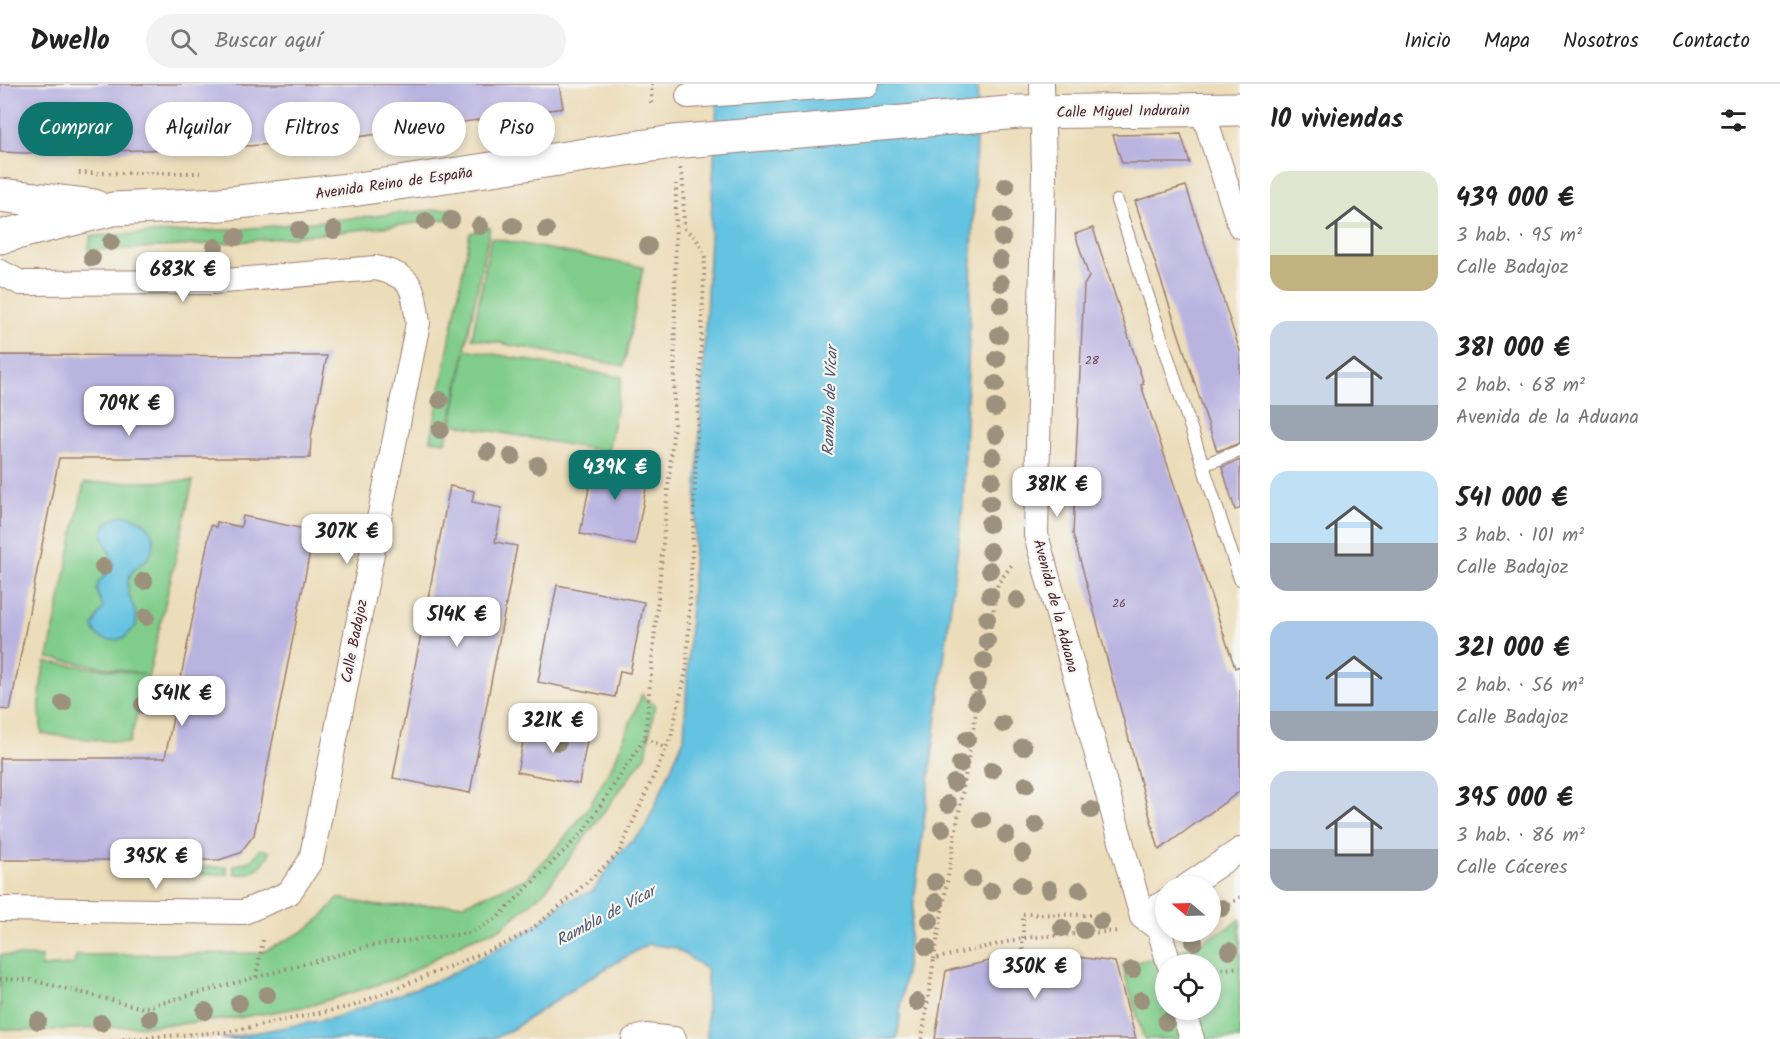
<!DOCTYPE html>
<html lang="es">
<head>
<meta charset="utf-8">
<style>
  :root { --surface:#fff; --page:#f2f2f2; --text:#222; --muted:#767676; --line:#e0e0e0; --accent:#0f766e }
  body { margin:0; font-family:Kalam,sans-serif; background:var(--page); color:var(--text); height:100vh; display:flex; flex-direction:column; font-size:22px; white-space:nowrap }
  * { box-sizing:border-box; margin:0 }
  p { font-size:20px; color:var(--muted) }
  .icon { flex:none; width:33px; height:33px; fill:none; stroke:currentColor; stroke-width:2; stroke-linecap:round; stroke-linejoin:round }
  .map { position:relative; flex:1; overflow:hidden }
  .drawer { display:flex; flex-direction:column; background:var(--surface); width:540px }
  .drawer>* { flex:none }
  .hud { position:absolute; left:18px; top:18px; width:570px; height:54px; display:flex; gap:12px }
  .needle { width:39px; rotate:289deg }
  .tools { position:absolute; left:1155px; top:792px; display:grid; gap:12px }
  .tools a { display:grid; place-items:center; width:66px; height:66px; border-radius:50%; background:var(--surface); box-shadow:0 3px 9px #0003; font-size:30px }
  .price { position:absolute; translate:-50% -51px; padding:0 14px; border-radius:12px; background:#fff; color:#222; font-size:20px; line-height:39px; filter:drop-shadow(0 2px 3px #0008) }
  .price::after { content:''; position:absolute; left:50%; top:36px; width:18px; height:14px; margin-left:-9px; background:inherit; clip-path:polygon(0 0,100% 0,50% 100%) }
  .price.active { background:var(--accent); color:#fff }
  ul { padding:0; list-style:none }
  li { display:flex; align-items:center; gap:18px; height:150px; padding:0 30px }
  li span { display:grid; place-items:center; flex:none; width:168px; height:120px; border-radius:18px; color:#555 }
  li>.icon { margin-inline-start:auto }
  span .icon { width:72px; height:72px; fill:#fffc; stroke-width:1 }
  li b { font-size:26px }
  h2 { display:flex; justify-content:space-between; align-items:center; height:72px; padding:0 30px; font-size:26px }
  .tag { padding:0 21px; border-radius:27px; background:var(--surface); box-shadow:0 3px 9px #0003; font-size:21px; line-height:54px }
  .tag.active { background:var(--accent); color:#fff }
  header { display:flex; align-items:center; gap:36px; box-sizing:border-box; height:84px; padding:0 30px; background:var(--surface); border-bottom:2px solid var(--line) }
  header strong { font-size:28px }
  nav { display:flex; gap:33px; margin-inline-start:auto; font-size:21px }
  .search { width:420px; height:54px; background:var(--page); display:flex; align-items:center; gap:15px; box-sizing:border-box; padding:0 21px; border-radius:33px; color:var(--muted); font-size:22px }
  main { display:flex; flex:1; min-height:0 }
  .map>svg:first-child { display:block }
  .green { fill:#80cd8b; stroke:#65765b; stroke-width:1.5; fill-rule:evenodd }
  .water { fill:#63c3e1; stroke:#567186; stroke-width:1.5 }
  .building { fill:#b9b3e0 }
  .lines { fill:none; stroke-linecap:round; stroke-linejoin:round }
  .lane-casing { stroke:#9b7e72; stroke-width:14 }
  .street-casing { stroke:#9b7e72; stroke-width:26 }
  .secondary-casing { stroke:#9b7e72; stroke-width:35 }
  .path { stroke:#9b7e72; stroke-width:4; stroke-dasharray:1.5 4.5; stroke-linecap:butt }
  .lane { stroke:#fff; stroke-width:12 }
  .street { stroke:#fff; stroke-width:24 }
  .secondary { stroke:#fff; stroke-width:33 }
  .tree { fill:#9c917b }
  .labels { text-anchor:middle; stroke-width:4.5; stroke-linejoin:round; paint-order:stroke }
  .number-label { font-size:12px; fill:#664458 }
  .street-label { font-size:15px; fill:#4a1f2b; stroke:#f6f6f2 }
  .water-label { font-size:16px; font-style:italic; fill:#53586b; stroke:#f6f6f2 }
</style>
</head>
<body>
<header>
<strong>Dwello</strong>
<div class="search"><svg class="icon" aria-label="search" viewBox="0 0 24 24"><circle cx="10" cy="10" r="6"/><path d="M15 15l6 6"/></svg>Buscar aquí</div>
<nav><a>Inicio</a><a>Mapa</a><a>Nosotros</a><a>Contacto</a></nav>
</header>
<main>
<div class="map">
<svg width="1240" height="955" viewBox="0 0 1240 955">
  <rect width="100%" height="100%" fill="#f6f6f2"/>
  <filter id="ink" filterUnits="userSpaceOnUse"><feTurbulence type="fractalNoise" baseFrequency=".0167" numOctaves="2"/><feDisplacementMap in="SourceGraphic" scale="12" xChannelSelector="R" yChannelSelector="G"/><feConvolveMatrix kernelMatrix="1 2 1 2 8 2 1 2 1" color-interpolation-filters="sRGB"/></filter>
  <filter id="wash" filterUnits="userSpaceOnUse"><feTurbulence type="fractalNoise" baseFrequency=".008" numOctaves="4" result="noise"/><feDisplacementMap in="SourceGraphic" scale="24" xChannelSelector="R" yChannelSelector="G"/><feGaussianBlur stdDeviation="1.35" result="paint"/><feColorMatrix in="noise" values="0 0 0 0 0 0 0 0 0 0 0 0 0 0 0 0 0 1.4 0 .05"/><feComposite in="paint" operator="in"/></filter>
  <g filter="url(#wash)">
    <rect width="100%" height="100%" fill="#ecddba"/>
    <!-- green -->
    <path class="green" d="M454,124L456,134C334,150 211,163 88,166L91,152L242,145Z
      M490,143L465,265L622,293L608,368L452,340L465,268L446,358L431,356L470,149Z
      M491,154L643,183L624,282L472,254Z
      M193,397L149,590L129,659L42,650C39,626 38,601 46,578L144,590L48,574L84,399Z
      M642,610L646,617L655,620L646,671L545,807L500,845L470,855L401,893L309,922L231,935L178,940L36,947L0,945V871L42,873L41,883L73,881L77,871L261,869L304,847L322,833L338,814L378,822L464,820L525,795L558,762L589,723L615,676Z
      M260,765L270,768C263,783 251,792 235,790L233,782L252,776Z
      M149,783H227V790L148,791Z
      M1240,835V955H1144L1122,881C1165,873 1205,861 1240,835ZM1166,880H1210V926H1166Z"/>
    <!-- water -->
    <path class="water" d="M718,0H978L963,422L897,955H707V886L675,864L648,860L588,895L508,948L491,955H222L333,934L444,894L529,847L565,818L593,807L619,769L644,746L684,654Z
      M123,431C144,432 162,452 149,472C143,481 130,485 128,497C125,513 139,525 136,542L124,554C111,558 96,557 93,542L103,523L97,507L98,499L114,481C112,463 85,444 123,431Z"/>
    <g id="blocks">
      <!-- building -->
      <path class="building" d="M0,0H559L563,24L350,54L223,64L25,69L0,68Z
        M1181,50L1190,79H1122L1113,51Z
        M1186,102L1240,267V359L1217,367L1135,117Z
        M1093,144L1144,300L1141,301L1235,584L1240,582V707L1159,766L1073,450L1075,405L1078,404L1075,395L1084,201L1089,193L1075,150Z
        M0,271L327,272L311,353L310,374H59L10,626L0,625Z
        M595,373L650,384L635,461L580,450Z
        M1240,376V425L1235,426L1222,383Z
        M450,402L474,407L472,418L502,424L495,458L517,462L470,709L393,694Z
        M243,432L314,447L254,751L240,769L219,776H0V674H165L211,441L216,443L217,438L241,443Z
        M557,501L644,518L630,589L620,587L615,613L538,598Z
        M527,639L588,651L579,700L517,688Z
        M1024,869H1049L1115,878L1136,955H935L946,887Z"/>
    </g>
  </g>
  <g filter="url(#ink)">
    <use href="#blocks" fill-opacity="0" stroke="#9b7e72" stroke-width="1.5"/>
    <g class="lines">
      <!-- lane casing -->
      <g class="lane-casing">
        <path id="lane" d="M1117,117L1240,495
          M1203,381L1240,367"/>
      </g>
      <!-- street casing -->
      <g class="street-casing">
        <path id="street" d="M1042,0L1044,88L1036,451L1142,833L1159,845L1169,880
          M688,12L866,0
          M1202,25L1240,142
          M0,188L21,199L213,198L376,184C414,193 413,203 418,239L311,776L289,809L244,828L0,825
          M1187,802L1240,766
          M1142,833L1166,817
          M1183,926L1192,955
          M634,955L646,952L674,955"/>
      </g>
      <!-- secondary casing -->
      <g class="secondary-casing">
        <path id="secondary" d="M0,111L94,122
          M0,153L113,125L220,120L358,105L673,58L1019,28L1240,25"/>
      </g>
      <!-- path -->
      <path class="path" d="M651,19L652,0
        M79,89H200
        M645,654L666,664
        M1210,835L1240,813
        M1023,866V830L1090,831
        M1192,872L1201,880
        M934,875L998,499L1012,481
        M1210,887L1240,883
        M256,893L263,856
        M0,895L31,896L143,924L374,861L469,849L496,835L583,748L645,654L674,340L676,100
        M123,955L227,948L353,922L507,859L529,847L565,818L619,769L671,653L687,582L705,171L696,154L684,144L683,98L680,84
        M922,955L934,875L1023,854L1118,847"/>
      <!-- lane -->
      <use href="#lane" class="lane"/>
      <!-- street -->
      <use href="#street" class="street"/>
      <!-- secondary -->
      <use href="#secondary" class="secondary"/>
    </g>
    <!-- trees -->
    <g class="tree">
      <circle cx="1006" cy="102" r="9"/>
      <circle cx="1003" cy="131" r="9"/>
      <circle cx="451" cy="136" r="9"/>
      <circle cx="426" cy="137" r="9"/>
      <circle cx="480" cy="142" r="9"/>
      <circle cx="513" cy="142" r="9"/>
      <circle cx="299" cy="146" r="9"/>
      <circle cx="334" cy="146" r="9"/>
      <circle cx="546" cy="146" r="9"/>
      <circle cx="236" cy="153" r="9"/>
      <circle cx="1002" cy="154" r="9"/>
      <circle cx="111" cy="158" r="9"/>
      <circle cx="648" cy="162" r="9"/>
      <circle cx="215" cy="163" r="9"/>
      <circle cx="92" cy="174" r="9"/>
      <circle cx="1000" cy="176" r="9"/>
      <circle cx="1001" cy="199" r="9"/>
      <circle cx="1001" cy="221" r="9"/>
      <circle cx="999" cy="251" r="9"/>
      <circle cx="997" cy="275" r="9"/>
      <circle cx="996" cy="300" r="9"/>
      <circle cx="440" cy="316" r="9"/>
      <circle cx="995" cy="324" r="9"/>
      <circle cx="440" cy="346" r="9"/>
      <circle cx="996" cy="351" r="9"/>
      <circle cx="488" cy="368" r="9"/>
      <circle cx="512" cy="372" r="9"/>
      <circle cx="993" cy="372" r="9"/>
      <circle cx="538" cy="381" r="9"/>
      <circle cx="992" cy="396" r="9"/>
      <circle cx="990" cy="419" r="9"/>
      <circle cx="989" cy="440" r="9"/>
      <circle cx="990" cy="467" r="9"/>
      <circle cx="103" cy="483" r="9"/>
      <circle cx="990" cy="486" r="9"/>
      <circle cx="144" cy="497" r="9"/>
      <circle cx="990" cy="511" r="9"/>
      <circle cx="1017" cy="516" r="9"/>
      <circle cx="146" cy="533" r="9"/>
      <circle cx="987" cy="535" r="9"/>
      <circle cx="987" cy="557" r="9"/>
      <circle cx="984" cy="577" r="9"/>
      <circle cx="978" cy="598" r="9"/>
      <circle cx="976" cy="617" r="9"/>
      <circle cx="63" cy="619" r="9"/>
      <circle cx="143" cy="621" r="9"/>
      <circle cx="1003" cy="640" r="9"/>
      <circle cx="967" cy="655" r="9"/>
      <circle cx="558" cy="658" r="9"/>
      <circle cx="1023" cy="663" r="9"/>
      <circle cx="960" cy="680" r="9"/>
      <circle cx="992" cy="686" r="9"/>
      <circle cx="954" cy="699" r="9"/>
      <circle cx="1026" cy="701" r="9"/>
      <circle cx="948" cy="720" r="9"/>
      <circle cx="1091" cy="726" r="9"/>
      <circle cx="982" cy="736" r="9"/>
      <circle cx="1036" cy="741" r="9"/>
      <circle cx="942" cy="745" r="9"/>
      <circle cx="1006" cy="751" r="9"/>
      <circle cx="1023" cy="769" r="9"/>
      <circle cx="972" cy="795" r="9"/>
      <circle cx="935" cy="798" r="9"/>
      <circle cx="1021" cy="801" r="9"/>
      <circle cx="1049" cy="805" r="9"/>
      <circle cx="1080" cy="806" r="9"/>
      <circle cx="991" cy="807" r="9"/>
      <circle cx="936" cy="818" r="9"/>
      <circle cx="1222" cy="824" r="9"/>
      <circle cx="930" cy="837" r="9"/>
      <circle cx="1101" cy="837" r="9"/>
      <circle cx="1062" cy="844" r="9"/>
      <circle cx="1084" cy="846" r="9"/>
      <circle cx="1194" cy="858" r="9"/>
      <circle cx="927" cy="863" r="9"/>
      <circle cx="1229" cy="867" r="9"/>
      <circle cx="1132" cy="886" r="9"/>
      <circle cx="267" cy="911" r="9"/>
      <circle cx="1141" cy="916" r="9"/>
      <circle cx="917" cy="918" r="9"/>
      <circle cx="239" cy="919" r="9"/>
      <circle cx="205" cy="927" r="9"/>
      <circle cx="150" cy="934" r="9"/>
      <circle cx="38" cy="937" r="9"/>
      <circle cx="1166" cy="938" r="9"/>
      <circle cx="101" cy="939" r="9"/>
    </g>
  </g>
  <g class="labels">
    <!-- number labels -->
    <g class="number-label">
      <text x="1092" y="280">28</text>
      <text x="1119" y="523">26</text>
    </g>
    <!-- street labels -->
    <g class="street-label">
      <text transform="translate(1123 27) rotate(-1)" y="5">Calle Miguel Indurain</text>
      <text transform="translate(394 99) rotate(-8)" y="5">Avenida Reino de España</text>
      <text transform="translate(1056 522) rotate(75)" y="5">Avenida de la Aduana</text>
      <text transform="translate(354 557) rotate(-79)" y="5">Calle Badajoz</text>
    </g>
    <!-- water labels -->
    <g class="water-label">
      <text transform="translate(829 317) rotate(-88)" y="6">Rambla de Vícar</text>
      <text transform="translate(605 831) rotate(-28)" y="6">Rambla de Vícar</text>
    </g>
  </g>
</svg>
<div class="tools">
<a><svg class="needle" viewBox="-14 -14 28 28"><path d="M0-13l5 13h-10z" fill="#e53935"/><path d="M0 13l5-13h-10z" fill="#767676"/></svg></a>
<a><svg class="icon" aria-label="locate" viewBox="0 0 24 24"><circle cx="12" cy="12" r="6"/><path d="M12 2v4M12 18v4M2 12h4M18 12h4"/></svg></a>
</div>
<b class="price" style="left:183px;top:219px">683K €</b>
<b class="price" style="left:129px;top:353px">709K €</b>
<b class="price active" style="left:615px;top:417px">439K €</b>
<b class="price" style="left:1057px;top:434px">381K €</b>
<b class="price" style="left:347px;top:481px">307K €</b>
<b class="price" style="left:457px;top:564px">514K €</b>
<b class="price" style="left:182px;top:643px">541K €</b>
<b class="price" style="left:553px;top:670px">321K €</b>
<b class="price" style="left:156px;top:806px">395K €</b>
<b class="price" style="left:1035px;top:916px">350K €</b>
<div class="hud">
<a class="tag active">Comprar</a>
<a class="tag">Alquilar</a>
<a class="tag">Filtros</a>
<a class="tag">Nuevo</a>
<a class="tag">Piso</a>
</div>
</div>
<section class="drawer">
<h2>10 viviendas<svg class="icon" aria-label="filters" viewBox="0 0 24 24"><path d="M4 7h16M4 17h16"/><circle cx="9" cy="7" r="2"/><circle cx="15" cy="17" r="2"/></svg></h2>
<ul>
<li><span style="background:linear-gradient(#dfe7d0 70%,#c2b280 0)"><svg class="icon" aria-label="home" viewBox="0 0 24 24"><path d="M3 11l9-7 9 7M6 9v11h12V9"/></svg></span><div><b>439 000 €</b><p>3 hab. · 95 m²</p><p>Calle Badajoz</p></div></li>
<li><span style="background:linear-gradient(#c9d6e8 70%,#9aa5b1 0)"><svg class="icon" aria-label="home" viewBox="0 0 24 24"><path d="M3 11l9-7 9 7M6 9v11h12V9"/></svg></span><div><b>381 000 €</b><p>2 hab. · 68 m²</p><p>Avenida de la Aduana</p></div></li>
<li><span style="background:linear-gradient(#bfe0f5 60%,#9aa5b1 0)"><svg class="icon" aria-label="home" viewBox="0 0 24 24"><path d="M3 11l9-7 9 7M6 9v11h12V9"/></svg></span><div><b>541 000 €</b><p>3 hab. · 101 m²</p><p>Calle Badajoz</p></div></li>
<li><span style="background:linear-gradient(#a9c7e8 75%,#9aa5b1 0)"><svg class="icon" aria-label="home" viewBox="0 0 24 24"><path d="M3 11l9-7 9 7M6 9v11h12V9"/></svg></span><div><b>321 000 €</b><p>2 hab. · 56 m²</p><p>Calle Badajoz</p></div></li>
<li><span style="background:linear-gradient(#c9d6e8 65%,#9aa5b1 0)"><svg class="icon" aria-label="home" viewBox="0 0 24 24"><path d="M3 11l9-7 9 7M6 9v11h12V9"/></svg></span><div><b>395 000 €</b><p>3 hab. · 86 m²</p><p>Calle Cáceres</p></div></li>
</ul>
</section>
</main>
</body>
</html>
